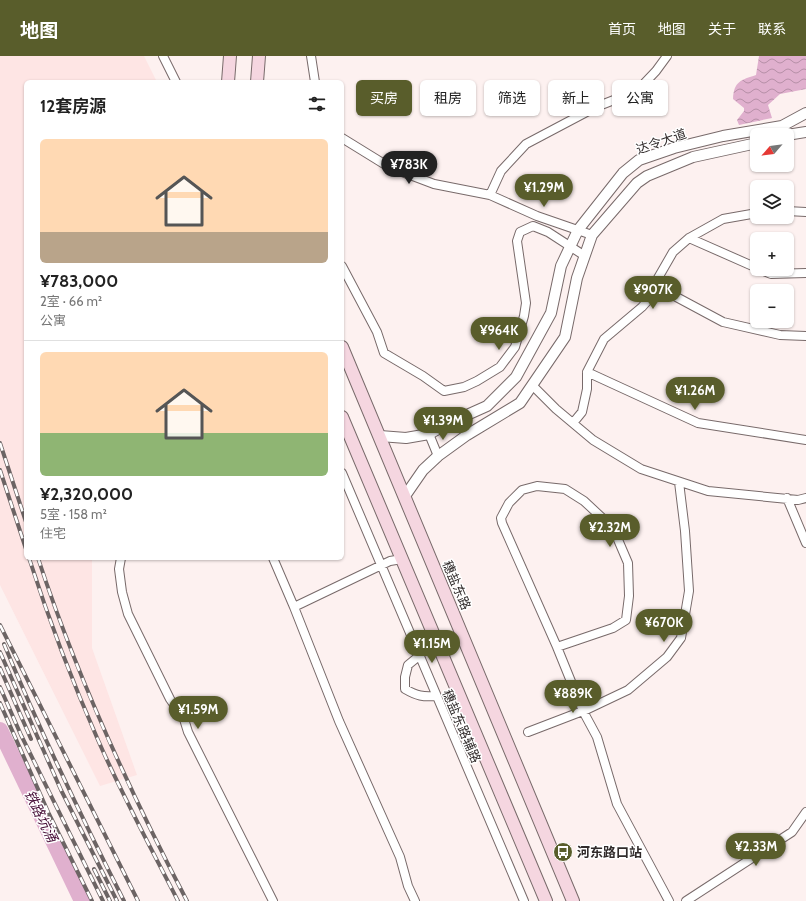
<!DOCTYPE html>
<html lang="zh">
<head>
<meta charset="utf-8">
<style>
  :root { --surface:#fff; --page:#f2f2f2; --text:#222; --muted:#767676; --line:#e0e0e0; --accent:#595d2b }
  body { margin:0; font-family:Cabin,"Noto Sans SC",sans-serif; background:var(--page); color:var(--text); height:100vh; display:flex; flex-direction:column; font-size:15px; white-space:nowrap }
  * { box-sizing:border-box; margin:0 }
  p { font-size:13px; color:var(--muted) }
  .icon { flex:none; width:22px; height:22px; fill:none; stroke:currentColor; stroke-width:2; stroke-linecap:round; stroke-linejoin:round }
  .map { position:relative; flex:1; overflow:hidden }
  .details { position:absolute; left:24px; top:24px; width:320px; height:480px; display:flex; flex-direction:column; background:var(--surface); border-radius:6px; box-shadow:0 1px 3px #0004 }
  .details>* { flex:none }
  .guide { position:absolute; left:356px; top:24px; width:380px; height:36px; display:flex; gap:8px }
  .needle { width:26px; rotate:242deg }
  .controls { position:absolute; left:750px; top:72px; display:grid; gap:8px }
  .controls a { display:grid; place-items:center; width:44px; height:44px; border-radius:6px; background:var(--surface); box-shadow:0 1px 3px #0004; font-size:20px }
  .price { position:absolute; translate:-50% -34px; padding:0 9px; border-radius:14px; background:var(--accent); color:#fff; font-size:13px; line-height:26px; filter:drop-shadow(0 1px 2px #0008) }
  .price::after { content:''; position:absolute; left:50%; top:24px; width:12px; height:9px; margin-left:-6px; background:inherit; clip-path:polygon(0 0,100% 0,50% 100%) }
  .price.current { background:#222; color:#fff }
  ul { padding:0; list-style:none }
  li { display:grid; align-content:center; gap:8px; height:212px; padding:0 16px }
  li+li { border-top:1px solid var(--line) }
  li span { display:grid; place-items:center; height:124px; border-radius:6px; color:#555 }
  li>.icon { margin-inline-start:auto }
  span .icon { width:72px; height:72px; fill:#fffc; stroke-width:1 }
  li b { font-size:17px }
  h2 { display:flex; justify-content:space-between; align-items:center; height:48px; padding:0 16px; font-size:17px }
  .tag { padding:0 14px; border-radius:6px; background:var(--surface); box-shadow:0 1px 3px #0004; font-size:14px; line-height:36px }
  .tag.current { background:var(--accent); color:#fff }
  header { display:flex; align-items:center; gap:24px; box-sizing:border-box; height:56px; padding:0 20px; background:var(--accent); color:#fff }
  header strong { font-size:19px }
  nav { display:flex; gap:22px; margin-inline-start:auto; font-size:14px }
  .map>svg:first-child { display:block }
  .built { fill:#fee5e4 }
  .water { fill:url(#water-waves) }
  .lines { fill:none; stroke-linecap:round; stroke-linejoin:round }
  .river { stroke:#e0b0ce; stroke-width:16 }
  .minor-casing { stroke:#786a6a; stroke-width:10 }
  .tertiary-casing { stroke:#786a6a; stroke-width:12 }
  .secondary-casing { stroke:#786a6a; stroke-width:14 }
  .minor { stroke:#fff; stroke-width:8 }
  .tertiary { stroke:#fff; stroke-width:10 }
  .secondary { stroke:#f5d6e0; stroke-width:12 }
  .rail-casing { stroke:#6c6464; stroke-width:4 }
  .rail { stroke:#fff; stroke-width:2.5; stroke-dasharray:8; stroke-linecap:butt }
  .labels { text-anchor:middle; stroke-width:3; stroke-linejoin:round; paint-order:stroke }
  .street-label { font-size:13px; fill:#312b2b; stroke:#fff }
  .poi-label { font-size:13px; font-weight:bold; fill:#312b2b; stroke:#fff; text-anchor:start }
  .water-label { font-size:14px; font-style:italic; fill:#481039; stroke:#fff }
</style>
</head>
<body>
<header>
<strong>地图</strong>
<nav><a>首页</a><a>地图</a><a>关于</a><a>联系</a></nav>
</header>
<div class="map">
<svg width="806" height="845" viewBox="0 0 806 845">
  <defs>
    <pattern id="water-waves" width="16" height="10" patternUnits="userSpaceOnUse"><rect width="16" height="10" fill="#e0b0ce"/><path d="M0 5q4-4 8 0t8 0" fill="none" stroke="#b68fa7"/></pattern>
  </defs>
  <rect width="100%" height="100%" fill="#fdf1f0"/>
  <!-- built -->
  <path class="built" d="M0,0H144L157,26H26V502H92V592L137,719L100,730L0,529Z"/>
  <!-- water -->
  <path class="water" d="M759,0H806V33L780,38L768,49L772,62L739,69L737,64L744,55V52L733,43C734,25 741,24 756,19Z"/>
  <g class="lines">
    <!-- river -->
    <path class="river" d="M0,674L82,845"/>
    <!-- minor casing -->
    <g class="minor-casing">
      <path id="minor" d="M163,0L176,26
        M311,0L315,26
        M342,82L389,111L434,128L490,139L537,160L592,179
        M490,139L501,115L526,88L596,51L637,35L656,15L667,0
        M787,155L806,156
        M689,182L757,212
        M342,210L377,276L384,297L423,320L444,335L464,331L477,325L500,311L515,291L524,260L526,247L517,185L520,176L533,170L548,176L585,200
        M759,213L771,218L806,217
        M654,229L723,266L780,279L806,280
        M587,316L698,367L806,384
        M532,329L556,353L593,384L641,413L708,435L798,444L806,442
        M573,367L582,356L587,333V316L604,283L642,251L650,242L654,229L673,196L689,182L723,163L757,157
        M429,378L438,400
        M342,417L524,845
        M787,442L806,487
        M121,502L119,513L122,536L128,558L170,643L184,663L188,676L273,845
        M273,502L294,551L339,665L400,801L408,830L415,845
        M294,551L390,505L402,503
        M557,591L613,572L626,564L629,540L628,507L613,472L584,445L565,433L537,430L522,434L509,447L501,462L502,467L557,591L583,655L597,681L617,748L669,845
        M419,600L408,609L405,621V633C417,640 423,641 436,640
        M528,676L588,653L628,634L667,601L681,582L689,535L685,475L679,426
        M686,845L792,776L806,756"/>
    </g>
    <!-- tertiary casing -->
    <g class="tertiary-casing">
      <path id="tertiary" d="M787,79L806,76
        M380,380L406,382L429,378L449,367L487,350L516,321L551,257L561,210L578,174L623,117L639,104L674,92L723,80L782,70L806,57
        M405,440L423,414L438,400L467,379L520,347L565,281L577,222L592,179L637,127L647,120L693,101L757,87"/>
    </g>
    <!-- secondary casing -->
    <g class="secondary-casing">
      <path id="secondary" d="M228,26L230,0
        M257,26L259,0
        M342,291L573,845
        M342,361L546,845"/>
    </g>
    <!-- minor -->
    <use href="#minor" class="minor"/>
    <!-- tertiary -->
    <use href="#tertiary" class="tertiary"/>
    <!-- secondary -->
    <use href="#secondary" class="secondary"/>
    <!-- rail casing -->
    <g class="rail-casing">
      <path id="rail" d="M0,387L26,466
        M0,414L26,493
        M29,502C49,564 72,625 98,684C122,739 151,792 178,845
        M38,502C77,621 129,734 187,845
        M0,569L138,845
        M4,588C40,675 81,760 124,845
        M0,596L61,734L117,845
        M0,612L31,683
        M0,631L21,679L103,845
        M0,647L49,758L92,845
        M94,813L110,845"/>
    </g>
    <!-- rail -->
    <use href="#rail" class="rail"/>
  </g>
  <!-- icons -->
  <defs>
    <g id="bus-disc" transform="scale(1)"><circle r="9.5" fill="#595d2b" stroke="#fff"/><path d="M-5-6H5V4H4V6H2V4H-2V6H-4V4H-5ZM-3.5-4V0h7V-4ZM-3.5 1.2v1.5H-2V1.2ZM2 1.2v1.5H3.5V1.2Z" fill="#fff"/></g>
  </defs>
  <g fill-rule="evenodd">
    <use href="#bus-disc" x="563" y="796"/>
  </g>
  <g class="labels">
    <!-- street labels -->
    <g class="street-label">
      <text transform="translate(661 85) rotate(-19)" y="5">达令大道</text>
      <text transform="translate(457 529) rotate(67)" y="5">穗盐东路</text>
      <text transform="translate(462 670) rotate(67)" y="5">穗盐东路辅路</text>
    </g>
    <!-- poi labels -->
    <g class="poi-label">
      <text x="577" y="801">河东路口站</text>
    </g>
    <!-- water labels -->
    <g class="water-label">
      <text transform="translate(41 760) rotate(64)" y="5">铁路坑涌</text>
    </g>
  </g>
</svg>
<div class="controls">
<a><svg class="needle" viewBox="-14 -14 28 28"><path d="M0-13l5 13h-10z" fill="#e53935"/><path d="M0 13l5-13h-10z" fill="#767676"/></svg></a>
<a><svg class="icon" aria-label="layers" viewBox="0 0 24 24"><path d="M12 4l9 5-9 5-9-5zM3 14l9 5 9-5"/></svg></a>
<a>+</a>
<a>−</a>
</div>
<b class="price current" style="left:409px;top:129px">¥783K</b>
<b class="price" style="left:544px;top:152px">¥1.29M</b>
<b class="price" style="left:653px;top:254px">¥907K</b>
<b class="price" style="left:499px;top:295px">¥964K</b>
<b class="price" style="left:695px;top:355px">¥1.26M</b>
<b class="price" style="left:443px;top:385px">¥1.39M</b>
<b class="price" style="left:610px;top:492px">¥2.32M</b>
<b class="price" style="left:664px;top:587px">¥670K</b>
<b class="price" style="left:432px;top:608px">¥1.15M</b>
<b class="price" style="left:573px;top:658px">¥889K</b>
<b class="price" style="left:198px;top:674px">¥1.59M</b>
<b class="price" style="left:756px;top:811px">¥2.33M</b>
<div class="guide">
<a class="tag current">买房</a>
<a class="tag">租房</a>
<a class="tag">筛选</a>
<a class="tag">新上</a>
<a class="tag">公寓</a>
</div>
<section class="details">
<h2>12套房源<svg class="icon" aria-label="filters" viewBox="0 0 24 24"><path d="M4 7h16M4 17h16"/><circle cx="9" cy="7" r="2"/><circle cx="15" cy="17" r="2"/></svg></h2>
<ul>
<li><span style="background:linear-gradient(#ffd9b3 75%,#b9a48a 0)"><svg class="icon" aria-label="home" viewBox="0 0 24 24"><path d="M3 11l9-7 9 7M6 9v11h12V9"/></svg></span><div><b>¥783,000</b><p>2室 · 66 m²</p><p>公寓</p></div></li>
<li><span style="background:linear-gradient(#ffd9b3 65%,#8fb573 0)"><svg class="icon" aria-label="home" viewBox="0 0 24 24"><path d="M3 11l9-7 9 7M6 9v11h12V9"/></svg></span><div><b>¥2,320,000</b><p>5室 · 158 m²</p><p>住宅</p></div></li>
</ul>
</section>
</div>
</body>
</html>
